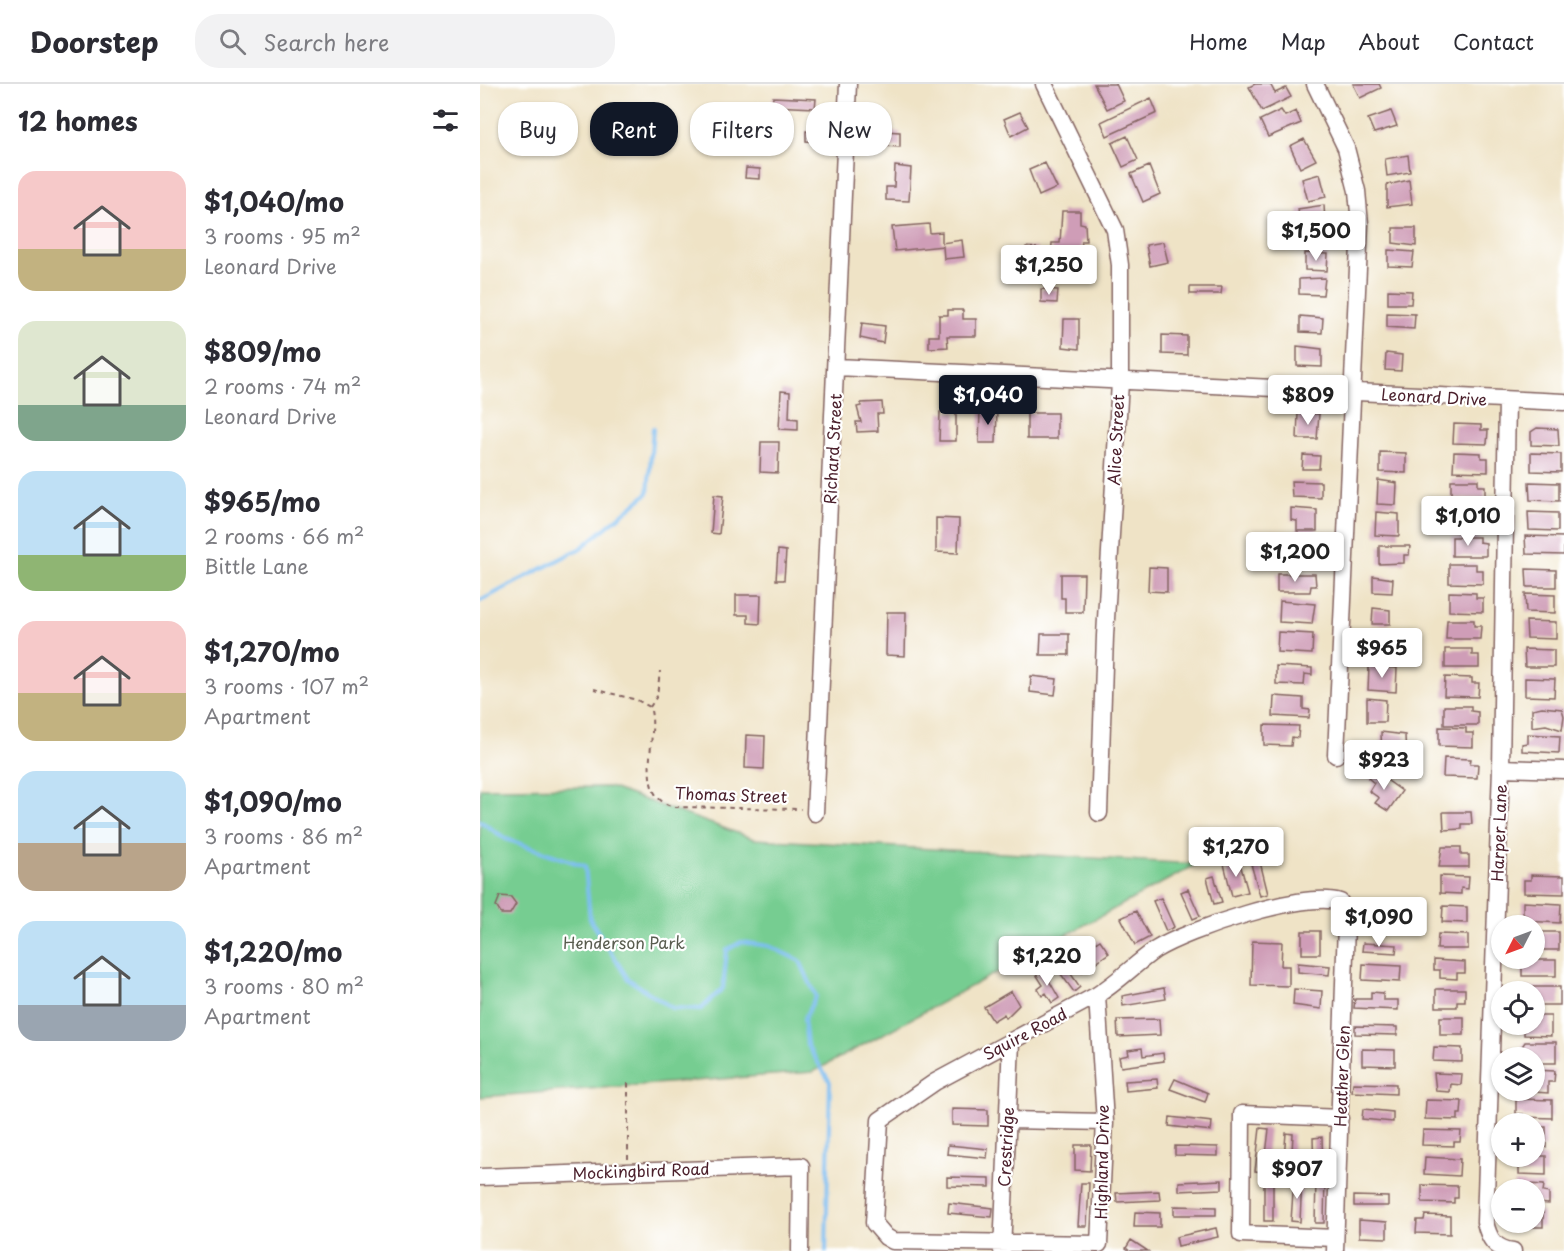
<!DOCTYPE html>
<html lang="en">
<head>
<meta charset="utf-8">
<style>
  :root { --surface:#fff; --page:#f2f2f3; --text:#2b2b33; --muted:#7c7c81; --line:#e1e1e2; --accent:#111827 }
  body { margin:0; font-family:"Playpen Sans",sans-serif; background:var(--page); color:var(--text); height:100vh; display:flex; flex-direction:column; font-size:22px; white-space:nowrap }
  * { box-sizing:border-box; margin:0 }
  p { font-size:20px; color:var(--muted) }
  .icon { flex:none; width:33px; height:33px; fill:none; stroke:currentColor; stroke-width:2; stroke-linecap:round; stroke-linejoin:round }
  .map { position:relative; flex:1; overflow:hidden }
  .sheet { display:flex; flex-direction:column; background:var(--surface); width:480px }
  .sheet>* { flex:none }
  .top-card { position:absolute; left:18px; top:18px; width:570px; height:54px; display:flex; gap:12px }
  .needle { width:39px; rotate:228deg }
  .fabs { position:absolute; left:1011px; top:831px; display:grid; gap:12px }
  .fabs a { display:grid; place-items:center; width:54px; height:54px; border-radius:50%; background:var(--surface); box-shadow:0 2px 4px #0004; font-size:30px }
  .price { position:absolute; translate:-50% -51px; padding:0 14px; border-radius:6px; background:#fff; color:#222; font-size:20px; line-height:39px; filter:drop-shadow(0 2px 3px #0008) }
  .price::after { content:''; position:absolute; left:50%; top:36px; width:18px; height:14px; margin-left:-9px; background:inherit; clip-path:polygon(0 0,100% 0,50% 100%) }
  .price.on { background:var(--accent); color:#fff }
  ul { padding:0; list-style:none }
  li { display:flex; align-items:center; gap:18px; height:150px; padding:0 18px }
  li span { display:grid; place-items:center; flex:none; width:168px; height:120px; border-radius:18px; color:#555 }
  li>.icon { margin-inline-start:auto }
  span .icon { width:72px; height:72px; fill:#fffc; stroke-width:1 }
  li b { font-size:26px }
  h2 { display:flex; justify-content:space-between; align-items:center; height:72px; padding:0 18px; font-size:26px }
  .pill { padding:0 21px; border-radius:24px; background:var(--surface); box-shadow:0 2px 4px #0004; font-size:21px; line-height:54px }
  .pill.on { background:var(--accent); color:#fff }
  header { display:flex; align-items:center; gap:36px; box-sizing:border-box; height:84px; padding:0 30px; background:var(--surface); border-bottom:2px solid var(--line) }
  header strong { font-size:28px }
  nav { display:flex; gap:33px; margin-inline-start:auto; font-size:21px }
  .search { width:420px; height:54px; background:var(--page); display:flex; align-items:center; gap:15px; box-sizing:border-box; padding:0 21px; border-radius:24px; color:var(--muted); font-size:22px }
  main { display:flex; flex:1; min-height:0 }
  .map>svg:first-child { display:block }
  .green { fill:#76cd91; stroke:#60765e; stroke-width:1.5 }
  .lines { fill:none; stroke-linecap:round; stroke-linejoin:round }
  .stream { stroke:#7dbef2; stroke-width:4 }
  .building { fill:#cf9db7 }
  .minor-casing { stroke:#846461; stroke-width:19 }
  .path { stroke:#846461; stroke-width:2; stroke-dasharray:4.5 4.5; stroke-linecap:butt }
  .minor { stroke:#fff; stroke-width:16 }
  .labels { text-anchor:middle; stroke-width:4.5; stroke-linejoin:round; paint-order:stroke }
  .street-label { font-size:16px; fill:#4a1f2b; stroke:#fff }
  .park-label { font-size:16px; fill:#595c4f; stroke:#fff }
</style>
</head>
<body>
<header>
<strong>Doorstep</strong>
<div class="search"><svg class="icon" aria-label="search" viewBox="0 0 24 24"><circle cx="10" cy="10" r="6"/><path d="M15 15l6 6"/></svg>Search here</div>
<nav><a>Home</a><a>Map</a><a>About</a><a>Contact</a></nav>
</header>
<main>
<section class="sheet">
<h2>12 homes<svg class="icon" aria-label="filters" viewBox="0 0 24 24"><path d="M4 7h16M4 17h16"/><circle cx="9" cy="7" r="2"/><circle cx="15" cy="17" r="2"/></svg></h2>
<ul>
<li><span style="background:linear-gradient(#f6c9c9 65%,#c2b280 0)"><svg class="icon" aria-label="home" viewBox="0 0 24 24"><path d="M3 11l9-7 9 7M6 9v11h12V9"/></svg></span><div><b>$1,040/mo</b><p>3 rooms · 95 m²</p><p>Leonard Drive</p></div></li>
<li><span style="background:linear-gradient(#dfe7d0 70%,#7fa58c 0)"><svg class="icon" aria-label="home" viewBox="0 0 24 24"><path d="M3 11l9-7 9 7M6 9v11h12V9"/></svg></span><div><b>$809/mo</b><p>2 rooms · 74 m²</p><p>Leonard Drive</p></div></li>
<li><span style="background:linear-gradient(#bfe0f5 70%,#8fb573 0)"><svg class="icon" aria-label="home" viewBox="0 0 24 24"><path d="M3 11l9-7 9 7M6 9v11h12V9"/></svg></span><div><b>$965/mo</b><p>2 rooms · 66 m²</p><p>Bittle Lane</p></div></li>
<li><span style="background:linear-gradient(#f6c9c9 60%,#c2b280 0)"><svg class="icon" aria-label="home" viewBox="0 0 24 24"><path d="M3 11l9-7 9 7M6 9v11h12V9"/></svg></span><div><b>$1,270/mo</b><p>3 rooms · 107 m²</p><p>Apartment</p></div></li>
<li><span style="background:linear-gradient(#bfe0f5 60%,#b9a48a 0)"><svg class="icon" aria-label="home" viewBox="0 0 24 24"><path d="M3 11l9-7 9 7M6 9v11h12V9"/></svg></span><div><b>$1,090/mo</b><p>3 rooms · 86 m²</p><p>Apartment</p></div></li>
<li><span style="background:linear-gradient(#bfe0f5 70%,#9aa5b1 0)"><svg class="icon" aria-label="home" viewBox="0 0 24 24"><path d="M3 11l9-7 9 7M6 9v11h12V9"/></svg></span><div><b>$1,220/mo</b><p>3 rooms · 80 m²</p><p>Apartment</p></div></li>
</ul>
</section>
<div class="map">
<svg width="1084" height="1167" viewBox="0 0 1084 1167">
  <rect width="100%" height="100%" fill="#fff"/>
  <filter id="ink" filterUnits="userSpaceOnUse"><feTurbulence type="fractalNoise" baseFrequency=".0167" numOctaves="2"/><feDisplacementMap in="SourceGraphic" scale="12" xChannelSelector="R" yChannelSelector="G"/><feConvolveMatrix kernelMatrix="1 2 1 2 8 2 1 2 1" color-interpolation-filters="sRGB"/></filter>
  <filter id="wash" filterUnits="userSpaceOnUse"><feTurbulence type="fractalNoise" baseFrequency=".008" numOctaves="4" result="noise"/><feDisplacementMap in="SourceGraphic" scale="24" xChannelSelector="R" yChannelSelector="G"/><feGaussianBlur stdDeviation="1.35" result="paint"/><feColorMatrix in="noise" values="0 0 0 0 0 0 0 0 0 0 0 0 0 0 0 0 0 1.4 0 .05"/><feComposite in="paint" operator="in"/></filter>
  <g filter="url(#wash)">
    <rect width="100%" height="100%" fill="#efe3c6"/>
    <!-- green -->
    <path class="green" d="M129,703L274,755L717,780L333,988L0,1013V704Z"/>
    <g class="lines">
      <!-- stream -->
      <path class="stream" d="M0,517L101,464L168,409L173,344
        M0,737L26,755L105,782L110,835L148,895L192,924L221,925L243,904L247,866L261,858L289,862L320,877L336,912L324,935L327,961L350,998L346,1167"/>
    </g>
    <g id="blocks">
      <!-- building -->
      <path class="building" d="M614,0H636L644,17L627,25Z
        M775,0H790L795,9L806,4L811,13L782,27L769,3Z
        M873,0H899L901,4L880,14Z
        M293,13L336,15L335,24L292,22Z
        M671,14L677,29L627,52L621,38Z
        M801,26L805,32L816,27L821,39L788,53L780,36Z
        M911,27L917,42L894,49L888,35Z
        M540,28L548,43L531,52L524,35Z
        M326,47L336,48V58L326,57Z
        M403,47L420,48V63L402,62Z
        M647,52L658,76L643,83L632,59Z
        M824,55L836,76L820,84L810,62Z
        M928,71L930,88L907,92L905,75Z
        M565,79L577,104L559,112L549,86Z
        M415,82L431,84L429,117L406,116V103H414Z
        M669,82L680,110L663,118L651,90Z
        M266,84L280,85V95L265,94Z
        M840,90L846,113L828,117L822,95Z
        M929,96L932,120L907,123V101Z
        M844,121L845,138L820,142L818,125Z
        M582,127H600V139L605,140L606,157H602L600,175L571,174L572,159H580Z
        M449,140L450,149L462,148V159L482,156L484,173L464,175L463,162L415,167L412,143Z
        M913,144H936V162L913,159Z
        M683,158L688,178L670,182L666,161Z
        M546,163L557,164L556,179L544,178Z
        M908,166L934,168L932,183L908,182Z
        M825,169L848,170L847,187L825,186Z
        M845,194L843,211L819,210V195Z
        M710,203H742L741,210H710Z
        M561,205L578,206L577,219L561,218Z
        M908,206L932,207L931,220H908Z
        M468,226H483V235H496V252H467L468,263L449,264V252H459V231H468Z
        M907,229L935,230L934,245L907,243Z
        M820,232L843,234L842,249L820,248Z
        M584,235H599V265L583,263Z
        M382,239L405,242L403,259L380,254Z
        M682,251L707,252V271L682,270Z
        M817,262L842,265V283L817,282Z
        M906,269L922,271L921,287L905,286Z
        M301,307L310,308L309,334L318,335V346L299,345Z
        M402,318L403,330H397L398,347L377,348L376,338H381L377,323L381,322V319Z
        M500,325L517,326L516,359H499Z
        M460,328H476V357H459Z
        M818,328L839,330L837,355H817Z
        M547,329H577V355H547Z
        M974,340L1001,341V346H1008L1007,360L973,359Z
        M1057,344L1078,345L1079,362L1051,361V348Z
        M281,358H299L298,389L280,388Z
        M900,368L926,369V389L900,388Z
        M974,368L1001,369V374H1008V388L973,387Z
        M1051,369L1081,370V388L1051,387Z
        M823,371L840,372L839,385H822Z
        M898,396L917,399L916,421L897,420Z
        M971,396H998V402H1005V415L971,414Z
        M811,397L841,398V414L812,413Z
        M1049,398L1079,399V417L1050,416Z
        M234,411L243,412L239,450L231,449Z
        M811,424L837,426V447H817V437L811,436Z
        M972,424L999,425V430H1006V444L972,443Z
        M896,428L919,430V452L895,451Z
        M1048,428L1078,429V447L1049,446Z
        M456,434L479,435L478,469L456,468Z
        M1045,452L1084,453V471L1046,470Z
        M972,453H999V458L1006,459V472H972Z
        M816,458L836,460L834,476L815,475Z
        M899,462H930L929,471H924V479L899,480Z
        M298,466L306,467L304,496H296Z
        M969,480H996V486H1003V500L969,499Z
        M669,483L687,484V508L668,507Z
        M1046,485L1076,486V503H1047Z
        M581,490H604L603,528H585V514H581Z
        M797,490H835L836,502H831L830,508H797Z
        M893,492L913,495L912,509L893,508Z
        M969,508L996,509V514H1003V528L969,527Z
        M1045,510L1075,511V529L1046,528Z
        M256,511H281L280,540L268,539V531H256Z
        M800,517L835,520L832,540L799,538Z
        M893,524L910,526V540H892Z
        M407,528H426L425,572L406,571Z
        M967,536H994V542H1001L1000,555H966Z
        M1046,537L1076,538V555L1047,554Z
        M798,548L833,550L832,570L797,568Z
        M561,550H589V571H560Z
        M891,551L908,553V576H890Z
        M965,565H992V571H999V584H965Z
        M1044,565L1074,566V583H1045Z
        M796,582L832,584V591L825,590L824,601L796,600Z
        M889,582L917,584L916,608L888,606Z
        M551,592L577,595L575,611L550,608Z
        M965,593L992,594V599H999L998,613L964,612Z
        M1045,594L1075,595L1074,613L1045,612Z
        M794,612L823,614V625L830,626L829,634L793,632Z
        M887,614L906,616L905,638H887Z
        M964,622H991V627L998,628V641H964Z
        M1062,623L1082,625L1084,632L1082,646L1066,641L1052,643V625Z
        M784,641L819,642L818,654L812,653L811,662L784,661Z
        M959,643L986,644V649H993V663L959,662Z
        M901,648L925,651L926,674H902Z
        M1048,650L1080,652L1079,669L1042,667V660L1048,659Z
        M266,651L285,652L284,685L265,684Z
        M964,674L991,675L990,680H998L997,694L963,693Z
        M894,687L922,707L908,727L895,719L899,714L889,707L894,699L888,694Z
        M963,728H991L992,740H982V745L964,746Z
        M962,763H981V771H989V783H959Z
        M778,770L788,810L780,812L769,773Z
        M759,776L768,808L752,812L744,780Z
        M1051,791L1084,792V810L1044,809V796H1051Z
        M734,792L742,818L734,820L727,794Z
        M960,792L989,793L988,805L981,804V810L960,809Z
        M708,805L720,832L713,835L701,808Z
        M20,812L31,813L36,820L30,830H21L16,822Z
        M681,814L694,843L686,847L673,817Z
        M1043,818L1081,820L1080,839L1047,837V832L1043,830Z
        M963,822L987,823V839L962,838Z
        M656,827L670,853L655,861L641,834Z
        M822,847H840V870H822Z
        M1054,848H1079V866H1054Z
        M958,850L988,851V865H957Z
        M620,856L629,869L602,888L593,874Z
        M772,857L802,858L801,882H809V902L771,901Z
        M883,859L917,861L916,869L882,867Z
        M954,876L985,878V889H977V895L960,894V886H954Z
        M1042,876H1076V892H1042Z
        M582,877L600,903L594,908L575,882Z
        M818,879L850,882L849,891L818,888Z
        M883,880L921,882L920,898L882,896Z
        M563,886L579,914L572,919L566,909L562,912L558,905L563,901L556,890Z
        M1047,903H1080V921H1054V908H1046Z
        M684,904L686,915L643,922L642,912Z
        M814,905L842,907L841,925L813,921Z
        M956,905H985V917H977V923H956Z
        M531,907L539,921L526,934L524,930L513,937L504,923Z
        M891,908L903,909V916H918V926L874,924L875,915H891Z
        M1054,932H1071V952L1044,951V940H1054Z
        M960,933H984V951H960Z
        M679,935L680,951L638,953L637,936Z
        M875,942L917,943V951L875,950Z
        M1045,958H1076V979H1054V974H1039V967Z
        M954,963L982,964V978L953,977Z
        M662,964L663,972L683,969L684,977L641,983L639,973L649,971L648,966Z
        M882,965L915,966V982L882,981Z
        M1054,986L1075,987L1074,998H1068V1009L1054,1008Z
        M954,989L982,990L981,1001L971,1000L970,1008L956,1007Z
        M677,995L678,1004L646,1007L645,997Z
        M695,995L728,1009L725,1018L690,1005Z
        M873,999L916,1000V1010L872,1008Z
        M1036,1015L1072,1016V1034L1043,1033V1030H1036Z
        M946,1016L982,1017L981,1030H978V1036L945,1035Z
        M472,1025L508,1026V1042L472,1041Z
        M883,1025L913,1028V1038L882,1035Z
        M690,1033L732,1038L731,1047L689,1042Z
        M1054,1043H1066V1063H1054Z
        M780,1044L789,1045L784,1088L775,1087Z
        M943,1046L981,1047L980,1058H974V1062L942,1061Z
        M806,1049L813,1050L811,1087H803Z
        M842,1053L843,1086H834L833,1054Z
        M468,1061L508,1065L507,1074L467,1070Z
        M595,1061H611L610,1087L595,1086Z
        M695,1062L738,1063V1072L695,1071Z
        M1039,1072H1066V1091L1039,1090Z
        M945,1073L980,1075L979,1092L944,1090Z
        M467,1093L510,1094V1103L467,1102Z
        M784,1093H793V1137H784Z
        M814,1093L822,1094L820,1138L811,1137Z
        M836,1095H845L844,1139H835Z
        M742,1096V1105L699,1107V1098Z
        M601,1099H609L607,1142H598Z
        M1034,1099L1064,1101L1063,1108L1069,1109V1120L1054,1119V1106H1034Z
        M942,1101L978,1102V1114H974V1119L942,1118Z
        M679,1107L680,1116L637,1118L636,1109Z
        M874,1112L908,1113V1122H874Z
        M469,1119L513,1124L512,1133L468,1129Z
        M694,1122L736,1123V1131H694Z
        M655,1128L680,1129V1143H654Z
        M1054,1128H1063V1143H1035V1138H1054Z
        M945,1131L970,1132V1150L936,1149L937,1136H944Z
        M879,1136L907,1138V1154L879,1153Z
        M736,1144L738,1153L698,1162L696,1153Z
        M651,1156L668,1167H650L646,1164Z"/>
    </g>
  </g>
  <g filter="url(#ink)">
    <use href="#blocks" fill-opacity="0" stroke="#846461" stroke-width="1.5"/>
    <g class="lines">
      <!-- minor casing -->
      <g class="minor-casing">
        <path id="minor" d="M564,0L635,146L640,181V298L625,552L619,729
          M835,0L866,64L877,107L880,140L856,671
          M357,283L1084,318
          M1027,316L1021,684L1005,1138C1009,1155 1015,1165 1033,1167
          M1021,684L1084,686
          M335,729L368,0
          M617,911L625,1038L619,1160L413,1157L406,1153L394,1139L400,1036L455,998L617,911C638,898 655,880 675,866C707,846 825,806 860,818L866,840L855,1167
          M528,1036L625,1038
          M0,1093L321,1082L320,1167
          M855,1154L761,1150L762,1030L860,1034
          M522,1167L531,958"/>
      </g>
      <!-- path -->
      <path class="path" d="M114,605L157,616L170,623C180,654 151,711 194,723L321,725
        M170,623L177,612L180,587
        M148,999V1075"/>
      <!-- minor -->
      <use href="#minor" class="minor"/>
    </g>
  </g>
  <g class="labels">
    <!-- street labels -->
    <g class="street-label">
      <text transform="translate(954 313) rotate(3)" y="6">Leonard Drive</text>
      <text transform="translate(636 356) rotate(-87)" y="6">Alice Street</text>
      <text transform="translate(353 365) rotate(-87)" y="6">Richard Street</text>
      <text transform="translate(251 711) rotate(2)" y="6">Thomas Street</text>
      <text transform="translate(1019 749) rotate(-88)" y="6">Harper Lane</text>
      <text transform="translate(545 950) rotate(-28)" y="6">Squire Road</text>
      <text transform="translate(862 992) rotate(-88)" y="6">Heather Glen</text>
      <text transform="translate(526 1063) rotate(-87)" y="6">Crestridge</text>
      <text transform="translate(622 1078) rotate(-89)" y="6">Highland Drive</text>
      <text transform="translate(161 1087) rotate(-2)" y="6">Mockingbird Road</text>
    </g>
    <!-- park labels -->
    <g class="park-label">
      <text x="144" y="865">Henderson Park</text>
    </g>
  </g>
</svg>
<div class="fabs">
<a><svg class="needle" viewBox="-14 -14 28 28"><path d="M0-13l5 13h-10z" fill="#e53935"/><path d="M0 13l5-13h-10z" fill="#7c7c81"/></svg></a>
<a><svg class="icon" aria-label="locate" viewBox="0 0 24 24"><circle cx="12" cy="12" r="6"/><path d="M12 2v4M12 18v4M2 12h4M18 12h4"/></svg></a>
<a><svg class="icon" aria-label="layers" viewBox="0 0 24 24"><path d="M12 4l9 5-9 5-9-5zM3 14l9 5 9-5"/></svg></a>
<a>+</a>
<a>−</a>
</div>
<b class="price" style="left:836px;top:178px">$1,500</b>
<b class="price" style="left:569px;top:212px">$1,250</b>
<b class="price on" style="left:508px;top:342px">$1,040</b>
<b class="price" style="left:828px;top:342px">$809</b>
<b class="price" style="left:988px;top:463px">$1,010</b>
<b class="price" style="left:815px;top:499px">$1,200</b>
<b class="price" style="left:902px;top:595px">$965</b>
<b class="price" style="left:904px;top:707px">$923</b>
<b class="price" style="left:756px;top:794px">$1,270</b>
<b class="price" style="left:899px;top:864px">$1,090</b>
<b class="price" style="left:567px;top:903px">$1,220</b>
<b class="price" style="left:817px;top:1116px">$907</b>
<div class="top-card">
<a class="pill">Buy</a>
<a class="pill on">Rent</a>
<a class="pill">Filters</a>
<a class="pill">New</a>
</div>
</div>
</main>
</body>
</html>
